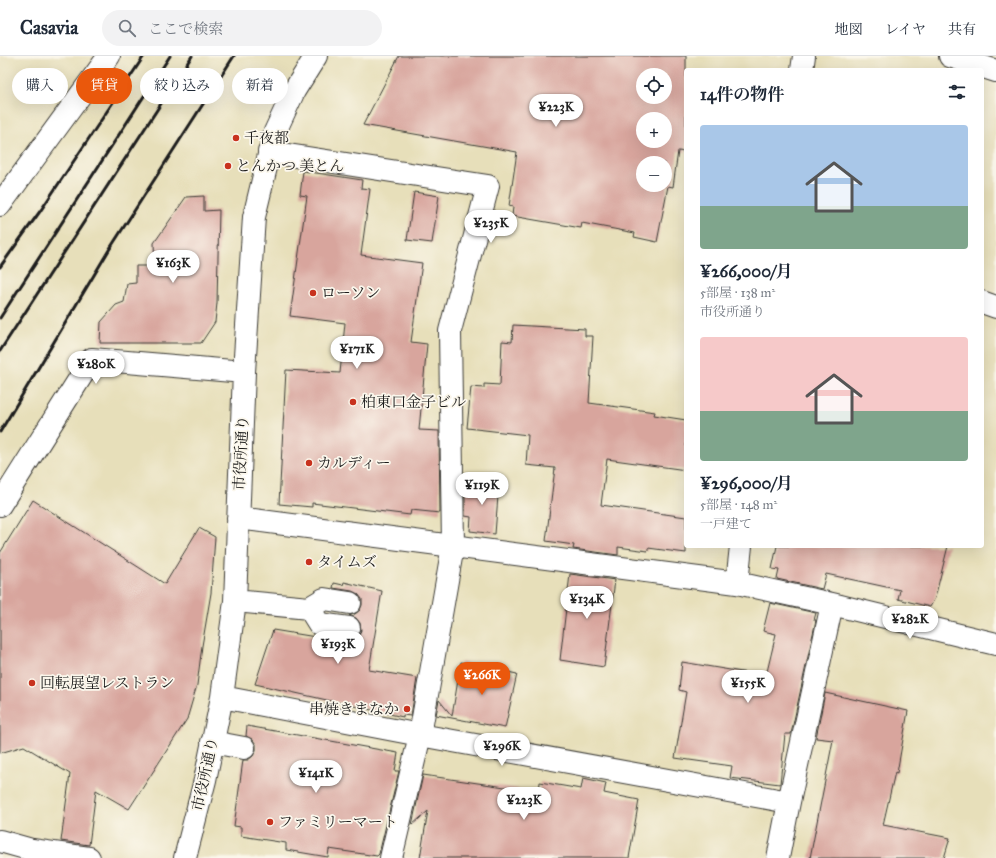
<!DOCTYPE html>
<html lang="ja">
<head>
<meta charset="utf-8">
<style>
  :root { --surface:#fff; --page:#f2f2f3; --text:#1f2937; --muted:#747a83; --line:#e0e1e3; --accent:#ea580c }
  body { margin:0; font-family:"IM FELL Great Primer","Noto Serif JP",serif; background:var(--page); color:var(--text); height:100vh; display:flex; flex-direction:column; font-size:15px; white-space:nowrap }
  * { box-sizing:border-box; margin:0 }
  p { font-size:13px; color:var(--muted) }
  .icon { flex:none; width:22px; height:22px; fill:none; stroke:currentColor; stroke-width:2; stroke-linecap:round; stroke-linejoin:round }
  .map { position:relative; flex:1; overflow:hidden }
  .details { position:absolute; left:684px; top:12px; width:300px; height:480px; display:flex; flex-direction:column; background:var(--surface); border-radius:4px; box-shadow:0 4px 16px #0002 }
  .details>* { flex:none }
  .banner { position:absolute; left:12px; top:12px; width:380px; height:36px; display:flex; gap:8px }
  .controls { position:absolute; left:636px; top:12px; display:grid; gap:8px }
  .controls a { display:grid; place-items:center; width:36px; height:36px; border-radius:50%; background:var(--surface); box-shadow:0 4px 16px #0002; font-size:20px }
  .price { position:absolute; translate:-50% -34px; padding:0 9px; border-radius:14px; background:#fff; color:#222; font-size:13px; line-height:26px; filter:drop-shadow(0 1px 2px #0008) }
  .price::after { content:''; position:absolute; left:50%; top:24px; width:12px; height:9px; margin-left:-6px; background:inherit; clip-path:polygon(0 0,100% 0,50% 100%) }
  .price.active { background:var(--accent); color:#fff }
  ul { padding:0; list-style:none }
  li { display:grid; align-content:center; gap:8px; height:212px; padding:0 16px }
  li span { display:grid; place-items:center; height:124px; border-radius:4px; color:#555 }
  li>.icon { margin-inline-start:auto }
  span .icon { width:72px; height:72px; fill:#fffc; stroke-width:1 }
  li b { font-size:17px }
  h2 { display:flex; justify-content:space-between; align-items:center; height:48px; padding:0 16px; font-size:17px }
  .pill { padding:0 14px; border-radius:18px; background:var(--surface); box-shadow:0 4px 16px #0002; font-size:14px; line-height:36px }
  .pill.active { background:var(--accent); color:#fff }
  header { display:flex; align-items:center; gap:24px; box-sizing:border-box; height:56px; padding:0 20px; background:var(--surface); border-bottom:1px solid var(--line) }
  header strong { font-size:19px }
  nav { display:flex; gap:22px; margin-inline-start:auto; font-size:14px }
  .search { width:280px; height:36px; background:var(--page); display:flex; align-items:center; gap:10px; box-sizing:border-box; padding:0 14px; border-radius:22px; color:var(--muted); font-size:15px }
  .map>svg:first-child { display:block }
  .building { fill:#d8a59d; fill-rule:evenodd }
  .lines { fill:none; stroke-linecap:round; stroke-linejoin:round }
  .minor-casing { stroke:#3a3934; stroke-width:24 }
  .minor { stroke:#fff; stroke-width:22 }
  .rail { stroke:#1c1c1c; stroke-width:3 }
  .poi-dot { fill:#c8321e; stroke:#fbf7ec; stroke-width:1.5 }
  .labels { text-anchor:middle; stroke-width:3.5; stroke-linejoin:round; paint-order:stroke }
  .poi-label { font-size:15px; fill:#1c1c1c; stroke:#fbf7ec; text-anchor:start }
  .street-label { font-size:15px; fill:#1c1c1c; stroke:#fbf7ec }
</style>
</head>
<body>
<header>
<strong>Casavia</strong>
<div class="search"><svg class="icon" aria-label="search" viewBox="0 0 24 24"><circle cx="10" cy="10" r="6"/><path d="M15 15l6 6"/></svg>ここで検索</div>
<nav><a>地図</a><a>レイヤ</a><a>共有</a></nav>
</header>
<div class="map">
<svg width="996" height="802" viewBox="0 0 996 802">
  <rect width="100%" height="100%" fill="#fbf7ec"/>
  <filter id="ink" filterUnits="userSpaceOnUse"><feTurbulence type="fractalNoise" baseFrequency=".025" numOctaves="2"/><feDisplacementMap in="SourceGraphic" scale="8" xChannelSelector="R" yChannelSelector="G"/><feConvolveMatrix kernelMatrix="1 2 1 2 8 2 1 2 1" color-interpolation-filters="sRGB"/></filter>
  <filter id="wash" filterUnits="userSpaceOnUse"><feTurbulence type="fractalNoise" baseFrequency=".012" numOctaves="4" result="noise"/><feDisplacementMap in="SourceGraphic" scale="16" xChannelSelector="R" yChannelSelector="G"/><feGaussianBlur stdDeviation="0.9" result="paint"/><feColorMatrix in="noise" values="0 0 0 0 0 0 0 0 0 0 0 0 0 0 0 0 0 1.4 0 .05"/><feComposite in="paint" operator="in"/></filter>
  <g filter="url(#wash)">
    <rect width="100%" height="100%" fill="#e7dfba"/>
    <g id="blocks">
      <!-- building -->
      <path class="building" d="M399,0H686V96L678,95L673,131L668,130L657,186L634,181L635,177L582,167L581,172L512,160L513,151L509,150L517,96L363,69ZM643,19H665V41H643ZM643,63H665V85H643ZM643,107H665V129H643Z
        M303,115L362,124L361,132L370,133L361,199L422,207L411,286L427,288L419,374L439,375L440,457L411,454L410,459L312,447V451L279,448L286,314L340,317L345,267L290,260L307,140L300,139Z
        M414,136L439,140L432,187L407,184Z
        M204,140V155L219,154L217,247L215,266L201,287H100L101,266L116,249L124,246L127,228L136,227V210H155L154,187L186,141Z
        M513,269L585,273V280H593L589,347L655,356L654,359L686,364V414L607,403L601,449L686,461V497L648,492V495L618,491V499L573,493L574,489L546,485L555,412L526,409L528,379L467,372L471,331L484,332V328L500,329L502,285L512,286Z
        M465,425L499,427L495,478L470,475L471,461L465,460Z
        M33,444L165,528L199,472L215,481L211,537L202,590L197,629L187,663L129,753L96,734L89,789L61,785L70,718L24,690L0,697V497Z
        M777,490H948L935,542L930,551L898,543L900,534L826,518L822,533L777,523L779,514L772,513Z
        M570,518L615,524L604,611L560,604Z
        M344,526L382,535L369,614L417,622L411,660L403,659V661L255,628L273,574L322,582V581L347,584H353L359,580L361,574L360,567L356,562L349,559L355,558L360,554L362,549V543L358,538L352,535L333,532L334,527L343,529Z
        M770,547L816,557L814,564H816L791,678H785L780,728L730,722L732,710L675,702L686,636L679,634L682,606L766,620L776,578L763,575Z
        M461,606L517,618L505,672L436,659L439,644L452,660Z
        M825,637L908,655L897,717L895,716L883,769L950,782L944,802H810L833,684L816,682Z
        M247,670L398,697L395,715H399L379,798L377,800L329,793L328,801L286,794V787L241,780V771L234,770L243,704H248L253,700L256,694V688L252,683L246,680Z
        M423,719L539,736L540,726L581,733L583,722L606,727L604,737L639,744L629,802H420L428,755L412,769Z"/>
    </g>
  </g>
  <g filter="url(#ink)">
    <use href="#blocks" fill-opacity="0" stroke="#3a3934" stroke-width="1"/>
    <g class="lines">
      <!-- minor casing -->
      <g class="minor-casing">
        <path id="minor" d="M950,0L996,15
          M802,14L804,0
          M269,96L488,130L450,275L453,490L420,679L391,802
          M0,149L109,0
          M982,246L996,251
          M0,449L92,303L244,316
          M238,462L737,527L832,548L996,588
          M737,527L741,490
          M235,545L309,552L319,568L349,572
          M309,552L324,543L350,547
          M222,641L420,679L789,746
          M212,686L244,692
          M0,785L32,794L89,802
          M185,802L205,724L222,641L235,545L244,316L254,161L274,78L294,35L316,0
          M778,802L789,746L832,548"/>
      </g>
      <!-- minor -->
      <use href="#minor" class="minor"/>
      <!-- rail -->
      <path class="rail" d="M0,211L41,154L144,0
        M0,262L170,0
        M0,295L192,0
        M0,376L109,194L234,0"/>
    </g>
  </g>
  <!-- markers -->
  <g class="poi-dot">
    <circle cx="236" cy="82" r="4"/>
    <circle cx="228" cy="110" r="4"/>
    <circle cx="313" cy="237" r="4"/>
    <circle cx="353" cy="346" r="4"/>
    <circle cx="309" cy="407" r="4"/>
    <circle cx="309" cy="506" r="4"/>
    <circle cx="32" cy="627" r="4"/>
    <circle cx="407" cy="653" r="4"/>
    <circle cx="270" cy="766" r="4"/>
  </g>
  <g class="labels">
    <!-- poi labels -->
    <g class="poi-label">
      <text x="244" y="87">千夜都</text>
      <text x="236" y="115">とんかつ 美とん</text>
      <text x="321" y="242">ローソン</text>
      <text x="361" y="351">柏東口金子ビル</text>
      <text x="317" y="412">カルディー</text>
      <text x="317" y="511">タイムズ</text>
      <text x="40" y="632">回転展望レストラン</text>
      <text x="399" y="658" text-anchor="end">串焼きまなか</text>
      <text x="278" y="771">ファミリーマート</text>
    </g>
    <!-- street labels -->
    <g class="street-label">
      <text transform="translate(241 397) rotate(-87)" y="5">市役所通り</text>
      <text transform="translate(205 718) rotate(-78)" y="5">市役所通り</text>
    </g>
  </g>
</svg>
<div class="controls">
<a><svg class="icon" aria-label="locate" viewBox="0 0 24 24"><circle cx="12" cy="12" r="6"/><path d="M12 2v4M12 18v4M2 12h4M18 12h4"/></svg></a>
<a>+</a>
<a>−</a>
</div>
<b class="price" style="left:556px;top:72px">¥223K</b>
<b class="price" style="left:491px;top:188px">¥235K</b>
<b class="price" style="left:173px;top:228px">¥163K</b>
<b class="price" style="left:357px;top:314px">¥171K</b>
<b class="price" style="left:96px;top:329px">¥280K</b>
<b class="price" style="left:482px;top:450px">¥119K</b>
<b class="price" style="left:587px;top:564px">¥134K</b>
<b class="price" style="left:910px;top:584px">¥282K</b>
<b class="price" style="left:338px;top:609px">¥193K</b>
<b class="price active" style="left:482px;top:640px">¥266K</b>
<b class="price" style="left:748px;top:648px">¥155K</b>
<b class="price" style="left:502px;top:711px">¥296K</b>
<b class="price" style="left:316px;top:738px">¥141K</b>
<b class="price" style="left:524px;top:765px">¥223K</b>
<div class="banner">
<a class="pill">購入</a>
<a class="pill active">賃貸</a>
<a class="pill">絞り込み</a>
<a class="pill">新着</a>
</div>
<section class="details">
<h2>14件の物件<svg class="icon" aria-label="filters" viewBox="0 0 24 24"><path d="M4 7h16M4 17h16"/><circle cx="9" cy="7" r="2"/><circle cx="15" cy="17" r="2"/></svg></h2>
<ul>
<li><span style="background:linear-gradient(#a9c7e8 65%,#7fa58c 0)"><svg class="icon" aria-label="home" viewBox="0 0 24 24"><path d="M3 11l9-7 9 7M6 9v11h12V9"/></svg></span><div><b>¥266,000/月</b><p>5部屋 · 138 m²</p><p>市役所通り</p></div></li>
<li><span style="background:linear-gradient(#f6c9c9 60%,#7fa58c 0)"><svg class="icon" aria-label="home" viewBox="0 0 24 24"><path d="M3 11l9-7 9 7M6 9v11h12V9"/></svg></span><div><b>¥296,000/月</b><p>5部屋 · 148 m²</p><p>一戸建て</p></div></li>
</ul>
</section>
</div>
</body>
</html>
